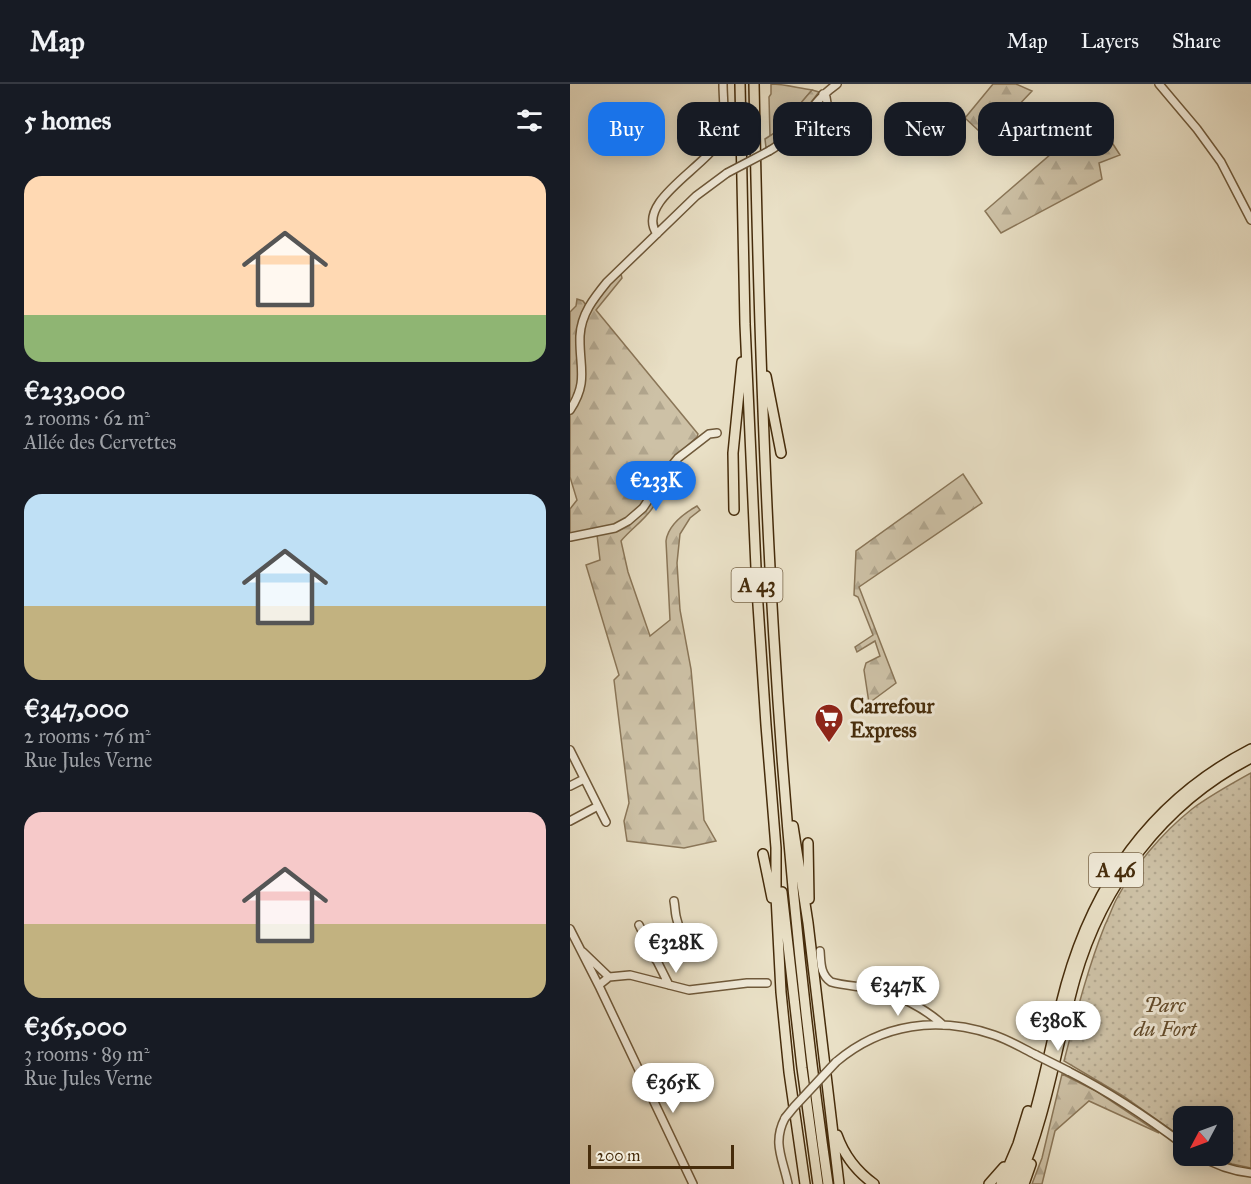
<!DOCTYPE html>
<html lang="en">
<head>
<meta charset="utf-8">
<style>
  :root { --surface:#171b24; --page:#20242c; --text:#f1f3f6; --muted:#9ea1a6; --line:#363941; --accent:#1a73e8 }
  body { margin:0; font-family:"IM FELL Great Primer",serif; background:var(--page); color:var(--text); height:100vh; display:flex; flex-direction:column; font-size:22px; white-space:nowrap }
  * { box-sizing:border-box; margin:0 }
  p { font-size:20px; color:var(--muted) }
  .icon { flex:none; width:33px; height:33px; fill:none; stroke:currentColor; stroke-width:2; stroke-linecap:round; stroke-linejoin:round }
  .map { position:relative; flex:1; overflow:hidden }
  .sheet { display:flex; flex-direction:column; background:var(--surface); width:570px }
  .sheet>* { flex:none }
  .top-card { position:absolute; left:18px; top:18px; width:570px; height:54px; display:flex; gap:12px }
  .needle { width:39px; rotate:229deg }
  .controls { position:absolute; left:603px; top:1022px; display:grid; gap:12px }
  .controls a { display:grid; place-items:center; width:60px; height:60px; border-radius:12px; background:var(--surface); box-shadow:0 3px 15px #0003; font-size:30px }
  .scale { position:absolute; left:18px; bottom:15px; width:146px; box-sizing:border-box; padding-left:6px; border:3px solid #462c0b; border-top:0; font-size:16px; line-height:21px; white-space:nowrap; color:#462c0b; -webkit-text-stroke:4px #f1ebda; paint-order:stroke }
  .price { position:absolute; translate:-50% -51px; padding:0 14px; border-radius:21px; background:#fff; color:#222; font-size:20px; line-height:39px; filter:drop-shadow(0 2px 3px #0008) }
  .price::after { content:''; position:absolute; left:50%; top:36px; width:18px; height:14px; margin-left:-9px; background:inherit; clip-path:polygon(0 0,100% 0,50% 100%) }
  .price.on { background:var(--accent); color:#fff }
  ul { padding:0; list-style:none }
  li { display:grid; align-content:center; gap:12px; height:318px; padding:0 24px }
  li span { display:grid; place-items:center; height:186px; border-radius:18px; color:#555 }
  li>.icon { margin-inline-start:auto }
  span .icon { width:108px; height:108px; fill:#fffc; stroke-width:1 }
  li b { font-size:26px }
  h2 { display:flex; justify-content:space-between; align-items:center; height:72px; padding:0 24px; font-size:26px }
  .pill { padding:0 21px; border-radius:18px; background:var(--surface); box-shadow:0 3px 15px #0003; font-size:21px; line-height:54px }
  .pill.on { background:var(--accent); color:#fff }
  header { display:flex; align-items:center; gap:36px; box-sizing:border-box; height:84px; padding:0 30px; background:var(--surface); border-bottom:2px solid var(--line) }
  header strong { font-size:28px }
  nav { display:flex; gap:33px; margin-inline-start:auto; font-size:21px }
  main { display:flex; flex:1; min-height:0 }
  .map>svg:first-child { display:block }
  .grass { fill:#cdc1a6; stroke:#8a7658; stroke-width:1.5 }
  .forest { fill:url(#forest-firs); stroke:#8a7658; stroke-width:1.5 }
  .park { fill:url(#park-dots); stroke:#8a7658; stroke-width:1.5 }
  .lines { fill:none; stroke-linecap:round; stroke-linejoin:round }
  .minor-casing { stroke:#6f593a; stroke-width:10 }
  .highway-casing { stroke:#462c0b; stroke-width:12 }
  .minor { stroke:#f1ebda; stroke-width:7 }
  .highway { stroke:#e9e0c6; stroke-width:9 }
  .minor-bridge-casing { stroke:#6f593a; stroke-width:10; stroke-linecap:butt }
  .minor-bridge { stroke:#f1ebda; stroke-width:7 }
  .labels { text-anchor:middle; stroke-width:6; stroke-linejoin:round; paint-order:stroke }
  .shield { fill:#f1ebda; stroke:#796549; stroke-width:1.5 }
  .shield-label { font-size:20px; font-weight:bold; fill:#462c0b }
  .poi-label { font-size:21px; font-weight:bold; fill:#462c0b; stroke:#f1ebda; text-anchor:start }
  .park-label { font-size:21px; font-style:italic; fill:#614a2a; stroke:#f1ebda }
</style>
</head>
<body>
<header>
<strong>Map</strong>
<nav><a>Map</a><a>Layers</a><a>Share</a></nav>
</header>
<main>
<section class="sheet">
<h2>5 homes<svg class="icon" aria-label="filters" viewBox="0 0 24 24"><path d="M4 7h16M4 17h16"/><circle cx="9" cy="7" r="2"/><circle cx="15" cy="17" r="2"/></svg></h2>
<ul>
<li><span style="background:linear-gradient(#ffd9b3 75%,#8fb573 0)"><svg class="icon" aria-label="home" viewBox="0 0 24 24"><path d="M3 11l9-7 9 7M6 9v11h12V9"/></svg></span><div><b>€233,000</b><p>2 rooms · 62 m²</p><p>Allée des Cervettes</p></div></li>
<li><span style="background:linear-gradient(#bfe0f5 60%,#c2b280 0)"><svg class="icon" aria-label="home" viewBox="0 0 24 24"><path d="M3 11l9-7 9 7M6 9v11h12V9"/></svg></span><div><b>€347,000</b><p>2 rooms · 76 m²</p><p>Rue Jules Verne</p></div></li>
<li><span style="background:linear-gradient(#f6c9c9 60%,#c2b280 0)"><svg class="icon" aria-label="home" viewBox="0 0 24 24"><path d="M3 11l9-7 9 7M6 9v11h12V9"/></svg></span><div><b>€365,000</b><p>3 rooms · 89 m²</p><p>Rue Jules Verne</p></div></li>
</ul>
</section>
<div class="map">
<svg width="681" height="1100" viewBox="0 0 681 1100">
  <defs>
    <pattern id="forest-firs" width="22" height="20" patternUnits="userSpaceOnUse" patternTransform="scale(1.5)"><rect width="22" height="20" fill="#cdc1a6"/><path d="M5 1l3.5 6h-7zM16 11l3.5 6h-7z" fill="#b1a68e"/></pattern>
    <pattern id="park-dots" width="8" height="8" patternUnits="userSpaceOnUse" patternTransform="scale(1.5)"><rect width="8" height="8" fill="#cdc1a6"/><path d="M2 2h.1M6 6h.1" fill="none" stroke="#b1a68e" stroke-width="1.8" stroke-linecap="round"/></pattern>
  </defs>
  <rect width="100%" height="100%" fill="#e9e0c6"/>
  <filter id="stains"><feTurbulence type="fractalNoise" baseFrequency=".00333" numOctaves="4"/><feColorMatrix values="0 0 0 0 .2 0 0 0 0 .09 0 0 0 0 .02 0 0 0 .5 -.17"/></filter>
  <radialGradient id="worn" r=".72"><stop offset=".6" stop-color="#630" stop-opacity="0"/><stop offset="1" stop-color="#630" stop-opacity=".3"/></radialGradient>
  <!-- grass -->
  <path class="grass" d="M201,0C214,0 228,4 242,6L206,48L200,52L199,13L201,10Z"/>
  <!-- forest -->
  <path class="forest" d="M423,0H446L462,7L426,45L419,39L410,48L395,34Z
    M242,6L249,8C233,28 219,52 196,64L195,55L206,48Z
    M525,32L550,71L529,79L532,95L431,149L415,127Z
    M51,190L52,194L26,226L128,350L127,353L102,376L105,383C102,387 99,391 96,395C91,405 89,416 81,426C72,438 60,446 51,457L58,488L80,552L100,536L96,457C98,441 113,430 127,422L130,426L120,434L110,450L107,479L110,526L121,585L124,618L134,736L146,757L114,764L57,757L54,737L59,719L44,596L49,591L16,481L30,476L27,451L0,457V425L7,416L0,393V228L6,222L7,215L13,217L19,225L34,205Z
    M393,390L412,419L289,503L326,599L299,619L294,586L296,579L310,572L305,557L287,568L285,563L303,551L288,513L284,511L286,467Z
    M492,990L526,1007L589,1049L519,1017L485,1047L472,1100H462L472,1074Z"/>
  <!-- park -->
  <path class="park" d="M681,689V1084L662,1080L640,1071H652V1032H614L613,1054L553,1012L494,977C506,931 517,886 535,841C539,833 542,824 546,816C564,782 592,749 622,725C641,711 661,700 681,689Z"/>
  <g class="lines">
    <!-- minor casing -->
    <g class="minor-casing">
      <path id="minor" d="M589,0L627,45L651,78L681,136
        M252,25L257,19L256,13L253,10
        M199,67C228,51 240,18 267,0
        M87,150C64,118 138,82 149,56C157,39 153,18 153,0
        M0,326C19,297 9,283 10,252C11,230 24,214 37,198L126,112L157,89
        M0,453L45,444L58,437L73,424L99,385L108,374L139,350L147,349
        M0,666L36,738
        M0,702L14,695
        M0,737L28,722
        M69,841L99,901
        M0,845L30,904L123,1100
        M111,852H113L126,862
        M250,867C251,879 250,890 261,898C275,902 289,902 303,905C326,909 356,925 373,941
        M13,868L39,893
        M86,876L109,865C115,855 108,842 106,832C105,827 105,822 104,817
        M29,901L39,893L60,891L119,906L177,899H197
        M266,978C312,939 368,932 424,951C439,956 452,964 466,971
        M498,987C539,1008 577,1033 614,1061
        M215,1034C202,1059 213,1075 218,1100
        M629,1071C645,1081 662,1087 681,1089"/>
    </g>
    <!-- highway casing -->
    <g class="highway-casing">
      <path id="highway" d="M170,0L175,240L187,506L196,641L206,764V812L211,908L219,988L235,1100
        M184,0C191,368 205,735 258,1100
        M196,292L211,369
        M164,426L163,369L172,278
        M223,742L238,839L269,1100
        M238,759L239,815
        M193,770L202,814
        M212,808L232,984L248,1100
        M267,1051C274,1071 286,1087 304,1100
        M419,1100L434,1083
        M431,1100L448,1060L458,1027
        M438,1100C466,1044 476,980 491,920C518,808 576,719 681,665
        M447,1100C476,1035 486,963 505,895C532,801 593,719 681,674
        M454,1100L461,1080"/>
    </g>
    <!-- minor -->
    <use href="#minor" class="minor"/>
    <!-- highway -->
    <use href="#highway" class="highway"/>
    <!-- minor-bridge casing -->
    <g class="minor-bridge-casing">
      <path id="minor-bridge" d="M157,89L199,67
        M466,971L498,987
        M215,1034L224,1023L266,978"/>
    </g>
    <!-- minor-bridge -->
    <use href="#minor-bridge" class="minor-bridge"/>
  </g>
  <!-- icons -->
  <defs>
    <g id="supermarket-pin" transform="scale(1.5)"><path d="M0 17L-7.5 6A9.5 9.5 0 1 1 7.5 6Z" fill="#8f2418" stroke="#f1ebda"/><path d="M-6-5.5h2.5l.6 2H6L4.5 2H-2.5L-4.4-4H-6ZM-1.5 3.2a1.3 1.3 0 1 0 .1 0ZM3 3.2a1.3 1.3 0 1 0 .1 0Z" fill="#fff"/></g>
  </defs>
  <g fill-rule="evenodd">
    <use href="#supermarket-pin" x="259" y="634"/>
  </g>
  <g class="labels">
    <!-- shield labels -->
    <g class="shield">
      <rect x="161.5" y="484" width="51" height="34" rx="4.5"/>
      <rect x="519" y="769" width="54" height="34" rx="4.5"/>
    </g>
    <g class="shield-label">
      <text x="187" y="508">A 43</text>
      <text x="546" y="793">A 46</text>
    </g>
    <!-- poi labels -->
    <g class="poi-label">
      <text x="280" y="629">Carrefour<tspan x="280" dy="24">Express</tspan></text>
    </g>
    <!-- park labels -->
    <g class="park-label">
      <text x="595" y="928">Parc<tspan x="595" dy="24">du Fort</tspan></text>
    </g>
  </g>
  <rect width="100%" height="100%" filter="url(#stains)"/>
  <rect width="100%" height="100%" fill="url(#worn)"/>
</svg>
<div class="controls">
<a><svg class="needle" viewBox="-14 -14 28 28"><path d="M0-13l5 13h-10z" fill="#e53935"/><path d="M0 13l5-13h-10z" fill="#9ea1a6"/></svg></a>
</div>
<div class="scale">200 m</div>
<b class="price on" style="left:86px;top:428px">€233K</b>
<b class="price" style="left:106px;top:890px">€328K</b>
<b class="price" style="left:328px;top:933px">€347K</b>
<b class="price" style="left:488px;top:968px">€380K</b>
<b class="price" style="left:103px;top:1030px">€365K</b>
<div class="top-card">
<a class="pill on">Buy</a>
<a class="pill">Rent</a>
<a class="pill">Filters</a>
<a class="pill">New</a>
<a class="pill">Apartment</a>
</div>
</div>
</main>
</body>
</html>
